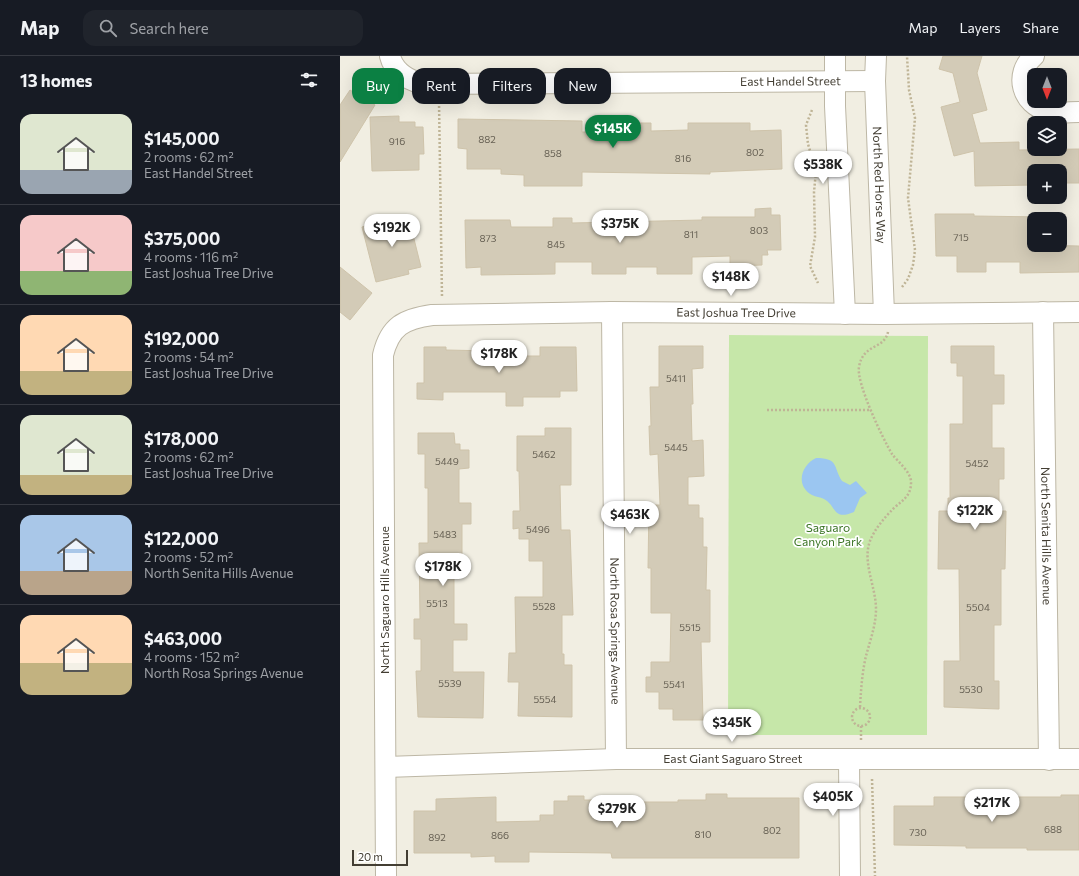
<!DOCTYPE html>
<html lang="en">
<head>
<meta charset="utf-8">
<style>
  :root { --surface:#171b24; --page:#20242c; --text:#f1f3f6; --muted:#9ea1a6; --line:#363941; --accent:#0b8043 }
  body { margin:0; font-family:Commissioner,sans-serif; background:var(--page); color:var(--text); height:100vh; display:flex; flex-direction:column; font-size:15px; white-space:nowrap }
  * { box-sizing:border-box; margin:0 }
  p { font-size:13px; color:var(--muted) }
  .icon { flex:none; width:22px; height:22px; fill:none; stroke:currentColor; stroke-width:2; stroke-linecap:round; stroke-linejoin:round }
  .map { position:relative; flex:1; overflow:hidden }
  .panel { display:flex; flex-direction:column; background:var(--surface); width:340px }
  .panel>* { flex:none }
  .guide { position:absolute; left:12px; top:12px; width:380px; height:36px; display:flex; gap:8px }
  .needle { width:26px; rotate:180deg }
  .tools { position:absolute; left:687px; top:12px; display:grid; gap:8px }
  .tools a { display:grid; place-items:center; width:40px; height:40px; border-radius:8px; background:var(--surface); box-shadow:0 4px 16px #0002; font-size:20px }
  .scale { position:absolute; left:12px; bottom:10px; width:56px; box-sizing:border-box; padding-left:4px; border:2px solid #433e33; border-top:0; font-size:11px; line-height:14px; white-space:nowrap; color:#433e33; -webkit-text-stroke:3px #fff; paint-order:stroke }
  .price { position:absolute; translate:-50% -34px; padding:0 9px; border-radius:14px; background:#fff; color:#222; font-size:13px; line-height:26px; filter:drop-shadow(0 1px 2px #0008) }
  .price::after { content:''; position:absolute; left:50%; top:24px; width:12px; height:9px; margin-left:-6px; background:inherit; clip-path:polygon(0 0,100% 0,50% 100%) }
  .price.selected { background:var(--accent); color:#fff }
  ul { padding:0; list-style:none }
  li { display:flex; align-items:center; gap:12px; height:100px; padding:0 20px }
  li+li { border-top:1px solid var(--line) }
  li span { display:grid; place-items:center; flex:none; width:112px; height:80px; border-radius:12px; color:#555 }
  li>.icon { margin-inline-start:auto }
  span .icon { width:48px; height:48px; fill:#fffc; stroke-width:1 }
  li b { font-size:17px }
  h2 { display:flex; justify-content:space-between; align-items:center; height:48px; padding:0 20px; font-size:17px }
  .chip { padding:0 14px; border-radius:12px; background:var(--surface); box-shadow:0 4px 16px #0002; font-size:14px; line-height:36px }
  .chip.selected { background:var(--accent); color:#fff }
  header { display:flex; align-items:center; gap:24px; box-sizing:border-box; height:56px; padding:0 20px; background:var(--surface); border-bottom:1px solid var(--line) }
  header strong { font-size:19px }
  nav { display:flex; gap:22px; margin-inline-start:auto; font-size:14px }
  .search { width:280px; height:36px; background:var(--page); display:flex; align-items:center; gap:10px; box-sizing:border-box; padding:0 14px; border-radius:12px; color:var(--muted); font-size:15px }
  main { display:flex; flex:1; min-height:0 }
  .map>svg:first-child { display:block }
  .green { fill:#c6e7a9 }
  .water { fill:#9bc6f1 }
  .building { fill:#d3cbb7; stroke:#cec3aa }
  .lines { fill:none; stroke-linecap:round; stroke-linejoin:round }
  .minor-casing { stroke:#bdb7a5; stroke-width:22 }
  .path { stroke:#bfb496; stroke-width:2.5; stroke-dasharray:2 2; stroke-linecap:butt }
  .minor { stroke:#fff; stroke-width:20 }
  .labels { text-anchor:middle; stroke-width:3.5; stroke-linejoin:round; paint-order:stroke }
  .number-label { font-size:10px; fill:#676154 }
  .street-label { font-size:12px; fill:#433e33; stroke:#fff }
  .park-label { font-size:12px; fill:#3c7526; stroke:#fff }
</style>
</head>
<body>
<header>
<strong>Map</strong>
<div class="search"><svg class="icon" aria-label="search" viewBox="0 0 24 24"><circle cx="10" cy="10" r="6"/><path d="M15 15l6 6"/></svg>Search here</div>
<nav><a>Map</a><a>Layers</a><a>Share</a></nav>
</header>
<main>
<section class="panel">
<h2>13 homes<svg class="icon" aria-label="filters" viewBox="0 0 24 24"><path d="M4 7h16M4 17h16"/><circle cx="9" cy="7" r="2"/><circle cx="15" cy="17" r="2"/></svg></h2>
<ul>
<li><span style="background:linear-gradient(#dfe7d0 70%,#9aa5b1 0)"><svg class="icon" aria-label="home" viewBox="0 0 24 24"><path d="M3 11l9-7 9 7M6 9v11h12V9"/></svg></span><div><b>$145,000</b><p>2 rooms · 62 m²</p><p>East Handel Street</p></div></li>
<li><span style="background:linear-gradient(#f6c9c9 70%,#8fb573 0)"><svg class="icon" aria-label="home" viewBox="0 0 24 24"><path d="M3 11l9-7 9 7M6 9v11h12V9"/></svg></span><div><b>$375,000</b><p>4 rooms · 116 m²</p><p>East Joshua Tree Drive</p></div></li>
<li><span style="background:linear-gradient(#ffd9b3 70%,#c2b280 0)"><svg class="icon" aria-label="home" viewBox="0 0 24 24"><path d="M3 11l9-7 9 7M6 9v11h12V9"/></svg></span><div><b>$192,000</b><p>2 rooms · 54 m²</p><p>East Joshua Tree Drive</p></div></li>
<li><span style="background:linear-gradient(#dfe7d0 75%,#c2b280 0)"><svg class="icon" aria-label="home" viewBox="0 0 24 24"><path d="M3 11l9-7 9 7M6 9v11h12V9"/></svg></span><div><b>$178,000</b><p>2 rooms · 62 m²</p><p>East Joshua Tree Drive</p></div></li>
<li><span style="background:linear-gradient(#a9c7e8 70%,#b9a48a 0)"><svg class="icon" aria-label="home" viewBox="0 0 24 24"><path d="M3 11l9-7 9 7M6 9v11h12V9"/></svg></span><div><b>$122,000</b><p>2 rooms · 52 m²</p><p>North Senita Hills Avenue</p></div></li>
<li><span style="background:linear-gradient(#ffd9b3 60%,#c2b280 0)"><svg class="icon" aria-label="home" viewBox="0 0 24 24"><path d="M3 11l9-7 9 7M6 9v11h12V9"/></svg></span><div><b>$463,000</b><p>4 rooms · 152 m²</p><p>North Rosa Springs Avenue</p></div></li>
</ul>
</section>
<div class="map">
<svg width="739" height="820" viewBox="0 0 739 820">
  <rect width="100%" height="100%" fill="#f1eee2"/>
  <!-- green -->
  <path class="green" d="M389,279L588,280L587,679H388Z"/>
  <!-- water -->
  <path class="water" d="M476,402C499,402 493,411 502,425L510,429L516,425L527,437L520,442L514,456C492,465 497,450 484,443C480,441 476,441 472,439C455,430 461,409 476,402Z"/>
  <!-- building -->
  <path class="building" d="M603,0H642L637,17L647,54L632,58L640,87L679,86V94L739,93V127H723V115H694V129L635,130L634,95L614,100L601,51L620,46L613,17L599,13Z
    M10,34L35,49L0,106V49Z
    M59,60V66H75V71H83L84,98H79V114L32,115L30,61Z
    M118,63L242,65V76H286V67H311V75L348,74V67H410V75L441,74L442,113L370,116V118L242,116V130H184V119L161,118V113H127V93L118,92Z
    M431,152V159H440L441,194H427L428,199H422V209L390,210V200L352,201V218H317V211H286V218H252V206H215V218L141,219V211L126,212L125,164H170L171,171H213V162H232V167L362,164V161H415V153Z
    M595,158H634V160L702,161V163H694V189L739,190V216L680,217V206H646V216H617V200H596Z
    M68,159L81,211L68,214L69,218L36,226L22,171Z
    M0,211L32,237L10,264L0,256Z
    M319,290H363V312L352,313L353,348H351L352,385L363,384L364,420L348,421V449H359V462H363V491H367L366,534H370V586H361L363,664H333V653H319V636H306V621H311V606H330L331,557H311V512H308L309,449H320L318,398L310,399L309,370H311L310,331H319Z
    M611,290H654V319H664V348H652V392H664V423H659V455H666L665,513H661V569H654V625H659V653L604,651V605H620L619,513H598L599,455H608V442H610V368H623V320H617V307H611Z
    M84,291H106V294L152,295V300H200V291H236L237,335H220V341H183V350H166V336H103V344L77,343V327H84Z
    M205,372H231V429H220L221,474H230L233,559H222V598H224V609H232V661L178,660L179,626H168L169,597H176L175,541H203V505H189V483H179V472L173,473V455H180L179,415H177V380H205Z
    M78,377H114L115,388H120V394H129V412L119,413V447H131V468H122V506H114V568H127V584H113V616H144L143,662L78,661L76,615H81V583H74V563H80L79,487H88V432H85V398H78Z
    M366,738H387V742H459V802H272L271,797L189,796V806H155V800L131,801V797H74V755H96V743L156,741V766L200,765V759H214V745H228V740H244V744H265V746H338V744H366Z
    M721,739H739V794H687V792H626V790L554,789V750H594V741H721Z"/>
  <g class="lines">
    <!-- minor casing -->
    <g class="minor-casing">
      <g id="minor">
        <path id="s1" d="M50,0C54,16 68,24 83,28L535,25"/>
        <path d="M495,0V50L505,258"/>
        <path id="s2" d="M536,0L535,25L544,258"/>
        <path d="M694,0C673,18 682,49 708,55C717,58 729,56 739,56"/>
        <path id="s3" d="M272,256L276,703"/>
        <path id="s4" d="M703,256L709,704"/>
        <path d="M509,703L510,820"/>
        <path id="s5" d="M46,711L276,703H739"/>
        <path id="s6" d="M46,820L43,299C50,270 64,263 92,259L272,256L544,258L739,256"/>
      </g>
    </g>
    <!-- path -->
    <path class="path" d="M99,46L102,241
      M472,54L466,69L468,88L476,115L474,136L475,181L470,210L478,227
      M562,231L568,223L573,209L575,194L568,142L575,62L569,34L567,0
      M427,354H530
      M520,651C521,634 522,617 526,600C530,585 536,569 536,553C536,531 522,506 530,485C534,474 545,461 553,453C561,445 571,441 571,427C572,417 558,406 552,398C543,383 516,327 519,311C523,287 544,294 548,276
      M512 661a9 9 0 1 1 18 0a9 9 0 1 1-18 0Z
      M521,670V684
      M532,723L535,820"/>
    <!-- minor -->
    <use href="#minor" class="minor"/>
  </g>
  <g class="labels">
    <!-- number labels -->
    <g class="number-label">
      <text x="147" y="87">882</text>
      <text x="57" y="89">916</text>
      <text x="415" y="100">802</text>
      <text x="213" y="101">858</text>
      <text x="343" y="106">816</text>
      <text x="419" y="178">803</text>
      <text x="351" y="182">811</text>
      <text x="621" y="185">715</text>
      <text x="148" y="186">873</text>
      <text x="216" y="192">845</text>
      <text x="336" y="326">5411</text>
      <text x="336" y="395">5445</text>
      <text x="204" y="402">5462</text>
      <text x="107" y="409">5449</text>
      <text x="637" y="411">5452</text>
      <text x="198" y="477">5496</text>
      <text x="105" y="482">5483</text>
      <text x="97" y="551">5513</text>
      <text x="204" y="554">5528</text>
      <text x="638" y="555">5504</text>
      <text x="350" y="575">5515</text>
      <text x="110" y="631">5539</text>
      <text x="334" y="632">5541</text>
      <text x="631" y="637">5530</text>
      <text x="205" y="647">5554</text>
      <text x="713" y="777">688</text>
      <text x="432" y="778">802</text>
      <text x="578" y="780">730</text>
      <text x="363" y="782">810</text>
      <text x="160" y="783">866</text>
      <text x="97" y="785">892</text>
    </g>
    <!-- street labels -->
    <g class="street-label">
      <text dy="4" stroke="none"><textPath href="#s1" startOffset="413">East Handel Street</textPath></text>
      <text dy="4" stroke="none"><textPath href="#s2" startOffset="129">North Red Horse Way</textPath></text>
      <text dy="4" stroke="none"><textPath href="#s6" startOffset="894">East Joshua Tree Drive</textPath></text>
      <text dy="4" stroke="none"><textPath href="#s4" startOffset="224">North Senita Hills Avenue</textPath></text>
      <text transform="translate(45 544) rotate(-90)" y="4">North Saguaro Hills Avenue</text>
      <text dy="4" stroke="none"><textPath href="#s3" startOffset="319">North Rosa Springs Avenue</textPath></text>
      <text dy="4" stroke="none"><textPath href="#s5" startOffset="347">East Giant Saguaro Street</textPath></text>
    </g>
    <!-- park labels -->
    <g class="park-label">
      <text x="488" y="476">Saguaro<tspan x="488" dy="14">Canyon Park</tspan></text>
    </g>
  </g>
</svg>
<div class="tools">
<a><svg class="needle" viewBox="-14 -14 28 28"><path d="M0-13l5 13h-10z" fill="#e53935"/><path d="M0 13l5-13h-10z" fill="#9ea1a6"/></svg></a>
<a><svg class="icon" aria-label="layers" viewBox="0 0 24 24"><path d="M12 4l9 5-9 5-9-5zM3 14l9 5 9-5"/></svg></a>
<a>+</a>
<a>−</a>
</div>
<div class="scale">20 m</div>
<b class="price selected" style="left:273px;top:93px">$145K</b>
<b class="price" style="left:483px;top:129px">$538K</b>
<b class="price" style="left:280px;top:188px">$375K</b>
<b class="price" style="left:52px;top:192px">$192K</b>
<b class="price" style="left:391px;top:241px">$148K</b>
<b class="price" style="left:159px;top:318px">$178K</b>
<b class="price" style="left:635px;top:475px">$122K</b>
<b class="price" style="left:290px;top:479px">$463K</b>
<b class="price" style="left:103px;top:531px">$178K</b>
<b class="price" style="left:392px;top:687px">$345K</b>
<b class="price" style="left:493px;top:761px">$405K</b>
<b class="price" style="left:652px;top:767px">$217K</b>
<b class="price" style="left:277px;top:773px">$279K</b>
<div class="guide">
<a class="chip selected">Buy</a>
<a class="chip">Rent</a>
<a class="chip">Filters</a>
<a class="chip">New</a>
</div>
</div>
</main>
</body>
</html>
